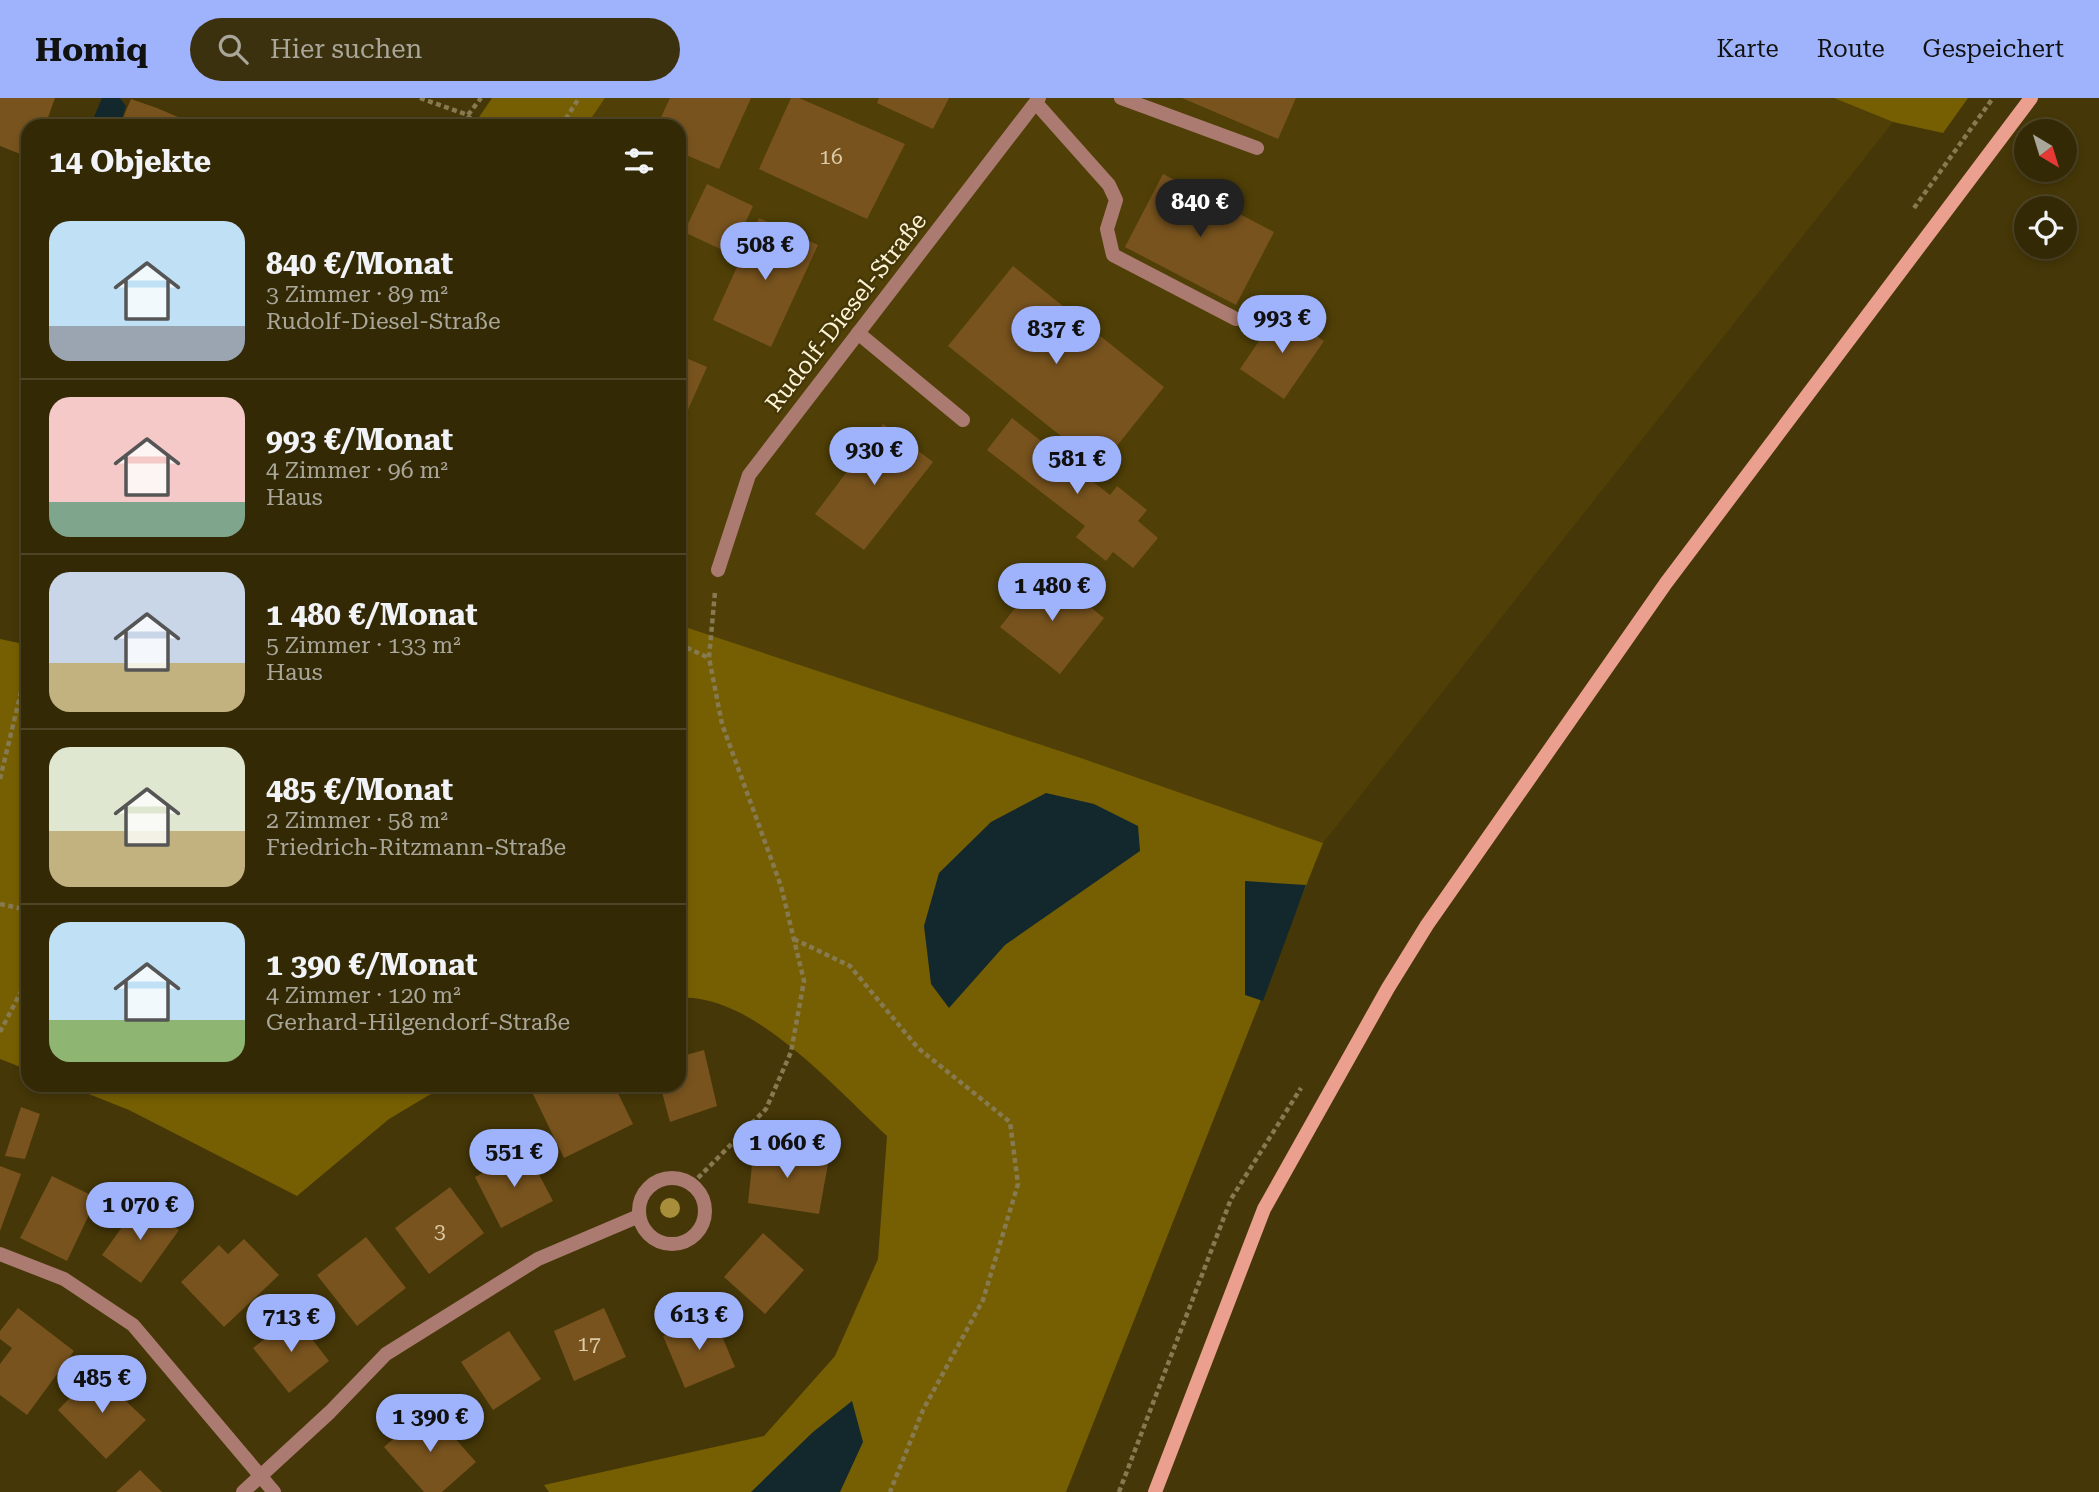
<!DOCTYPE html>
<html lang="de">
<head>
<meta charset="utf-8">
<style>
  :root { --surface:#342905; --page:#3c310f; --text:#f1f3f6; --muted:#a9a69a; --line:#4e4527; --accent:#9fb3fd }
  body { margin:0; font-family:"Roboto Serif",serif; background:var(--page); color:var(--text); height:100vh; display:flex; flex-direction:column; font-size:26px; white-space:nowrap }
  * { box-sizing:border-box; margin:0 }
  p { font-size:23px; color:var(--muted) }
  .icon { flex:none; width:38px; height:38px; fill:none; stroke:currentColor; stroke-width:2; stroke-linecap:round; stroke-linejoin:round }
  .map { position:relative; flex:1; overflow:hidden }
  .side { position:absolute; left:21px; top:21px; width:665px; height:973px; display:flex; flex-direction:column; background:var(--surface); border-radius:21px; box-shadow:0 4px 10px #0003,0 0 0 2px var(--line) }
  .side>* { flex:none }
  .needle { width:46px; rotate:142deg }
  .fabs { position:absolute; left:2014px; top:21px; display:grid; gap:14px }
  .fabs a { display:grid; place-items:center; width:63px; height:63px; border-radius:50%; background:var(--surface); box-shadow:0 4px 10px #0003,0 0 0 2px var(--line); font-size:35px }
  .price { position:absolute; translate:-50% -60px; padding:0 16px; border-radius:24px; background:var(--accent); color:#111; font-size:23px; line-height:46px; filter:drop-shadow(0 2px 4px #0008) }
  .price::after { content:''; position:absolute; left:50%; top:42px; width:21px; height:16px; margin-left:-10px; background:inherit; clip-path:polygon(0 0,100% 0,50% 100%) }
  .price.current { background:#222; color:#fff }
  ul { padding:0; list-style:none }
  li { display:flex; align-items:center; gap:21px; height:175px; padding:0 28px }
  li+li { border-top:2px solid var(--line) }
  li span { display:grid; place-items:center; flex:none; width:196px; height:140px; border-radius:21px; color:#555 }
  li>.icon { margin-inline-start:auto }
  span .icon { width:84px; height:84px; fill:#fffc; stroke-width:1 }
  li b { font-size:30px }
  h2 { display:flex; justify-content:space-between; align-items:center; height:84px; padding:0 28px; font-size:30px }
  header { display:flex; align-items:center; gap:42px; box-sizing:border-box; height:98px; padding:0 35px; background:var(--accent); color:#111 }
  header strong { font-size:33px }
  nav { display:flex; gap:38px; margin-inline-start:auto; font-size:24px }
  .search { width:490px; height:63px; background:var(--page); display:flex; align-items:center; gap:18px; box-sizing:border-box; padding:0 24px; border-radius:38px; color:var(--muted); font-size:26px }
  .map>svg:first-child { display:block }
  .built { fill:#504007 }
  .green { fill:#765f03 }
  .water { fill:#13282c }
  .building { fill:#78531e }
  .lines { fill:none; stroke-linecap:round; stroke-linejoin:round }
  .path { stroke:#877a51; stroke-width:4.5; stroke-dasharray:5 3.5; stroke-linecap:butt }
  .service { stroke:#ab7b71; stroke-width:14 }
  .minor { stroke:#ab7b71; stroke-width:14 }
  .secondary { stroke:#eb9f8f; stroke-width:14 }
  .tree { fill:#a88e3b }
  .labels { text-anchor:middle; stroke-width:5; stroke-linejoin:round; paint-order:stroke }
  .number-label { font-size:21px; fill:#dccba7 }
  .street-label { font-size:24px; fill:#fdf3d5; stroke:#453707 }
</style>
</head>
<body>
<header>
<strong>Homiq</strong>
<div class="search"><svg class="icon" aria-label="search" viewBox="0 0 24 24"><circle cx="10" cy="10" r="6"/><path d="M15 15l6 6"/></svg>Hier suchen</div>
<nav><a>Karte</a><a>Route</a><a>Gespeichert</a></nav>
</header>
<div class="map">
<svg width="2099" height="1394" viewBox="0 0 2099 1394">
  <rect width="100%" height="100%" fill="#453707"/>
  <!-- built -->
  <path class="built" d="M605,0H1834L1893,24L1323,745L1081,660L679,527V28H586Z"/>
  <!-- green -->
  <path class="green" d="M492,0H605L586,28H473Z
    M1834,0H1968L1943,35L1893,24Z
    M679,527L1081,660L1323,745L1066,1394H549L544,1387L764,1338L835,1258L878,1161L887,1038C836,991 752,894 679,900Z
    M0,541L28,547V972L0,961Z
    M66,987H446L389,1021L297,1098L129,1012Z"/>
  <!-- water -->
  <path class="water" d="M102,0H120L126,8L120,28H98L94,19Z
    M1046,695L1094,706L1138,728L1140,753L1005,847L949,910L931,886L924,828L939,775L991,724Z
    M1245,783L1306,787L1263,903L1245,897Z
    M852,1303L863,1344L840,1394H751L813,1334Z"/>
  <!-- building -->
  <path class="building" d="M0,0H55L45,28H28V59L0,48Z
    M670,0H751L719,71L679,54V28H657Z
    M791,0H799L905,46L867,121L759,71Z
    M879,0H949L933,31L877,5Z
    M1182,0H1296L1278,41Z
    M131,1L157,10L199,28L120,27Z
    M1163,76L1274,134L1236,207L1125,149Z
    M707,86L753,108L731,156L684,134Z
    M759,120L818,147L771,249L713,222Z
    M1013,168L1164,289L1100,369L948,248Z
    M1280,212L1324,243L1284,301L1240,271Z
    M679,257L707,269L679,332Z
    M1012,320L1110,397L1117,388L1147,412L1138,423L1158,440L1133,470L1113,454L1106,463L1076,439L1085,428L987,352Z
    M883,326L933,364L864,452L815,416Z
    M1045,473L1104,520L1060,576L1000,529Z
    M704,952L717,1008L670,1024L660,987H679V959Z
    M542,987H571L572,990L579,987H614L633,1026L564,1060L531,992Z
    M21,1009L40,1016L25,1061L5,1058Z
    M754,1048L829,1060L819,1116L748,1105Z
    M526,1052L553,1103L501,1130L475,1079Z
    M0,1068L21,1076L0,1133Z
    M52,1078L97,1100L67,1163L20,1140Z
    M450,1089L484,1135L429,1176L395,1130Z
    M140,1104L179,1132L141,1185L102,1157Z
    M763,1135L804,1172L765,1216L724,1179Z
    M366,1139L406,1190L357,1228L317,1177Z
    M244,1141L279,1177L224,1229L181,1184L219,1147L228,1156Z
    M18,1210L74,1253L27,1317L0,1297V1266L12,1250L0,1241V1233Z
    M604,1210L626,1259L574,1283L554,1233Z
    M713,1217L735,1269L685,1290L663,1238Z
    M294,1218L329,1263L289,1295L253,1250Z
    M509,1233L541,1281L493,1312L461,1264Z
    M95,1274L146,1322L106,1361L58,1312Z
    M428,1310L476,1364L442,1394H424L384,1349Z
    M140,1372L162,1394H116Z"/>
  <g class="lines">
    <!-- path -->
    <path class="path" d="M420,0L468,17L481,0
      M468,17L476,28
      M561,28L579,0
      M1914,110L1993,0
      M679,546L709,560
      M0,681L23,586
      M0,806L28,812
      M794,841L850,868L918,950L1010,1024L1018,1086L983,1202L923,1312L890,1394
      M0,934L28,880
      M692,1086L766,1011L791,954L804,883L781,788L722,626L709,560L715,494
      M1119,1394L1231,1101L1301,990"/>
    <!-- service -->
    <path class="service" d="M1121,0L1257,50
      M1036,5L1109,87L1116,102L1107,131L1113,157L1236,221
      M858,235L963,322"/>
    <!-- minor -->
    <path class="minor" d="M718,472L749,377L1039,0
      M639 1113a33 33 0 1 1 66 0a33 33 0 1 1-66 0Z
      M0,1156L64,1181L133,1227L274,1394
      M243,1394L330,1314L386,1256L538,1161L639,1118"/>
    <!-- secondary -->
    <path class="secondary" d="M1155,1394L1264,1111L1388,890L1427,827L1666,485L2031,0"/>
  </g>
  <!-- trees -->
  <circle class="tree" cx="670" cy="1110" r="10"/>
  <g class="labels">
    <!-- number labels -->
    <g class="number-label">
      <text x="831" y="66">16</text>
      <text x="440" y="1140">3</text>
      <text x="589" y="1253">17</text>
    </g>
    <!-- street labels -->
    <g class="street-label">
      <text transform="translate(846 214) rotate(-52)" y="8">Rudolf-Diesel-Straße</text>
    </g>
  </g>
</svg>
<div class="fabs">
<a><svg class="needle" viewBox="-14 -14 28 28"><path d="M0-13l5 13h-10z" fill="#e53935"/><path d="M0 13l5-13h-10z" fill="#a9a69a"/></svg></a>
<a><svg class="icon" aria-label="locate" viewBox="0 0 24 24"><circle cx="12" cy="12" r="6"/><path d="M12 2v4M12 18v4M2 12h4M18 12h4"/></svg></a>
</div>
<b class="price current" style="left:1200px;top:141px">840 €</b>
<b class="price" style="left:765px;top:184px">508 €</b>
<b class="price" style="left:1282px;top:257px">993 €</b>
<b class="price" style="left:1056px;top:268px">837 €</b>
<b class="price" style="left:874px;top:389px">930 €</b>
<b class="price" style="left:1077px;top:398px">581 €</b>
<b class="price" style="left:1052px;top:525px">1 480 €</b>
<b class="price" style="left:787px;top:1082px">1 060 €</b>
<b class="price" style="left:514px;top:1091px">551 €</b>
<b class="price" style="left:140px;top:1144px">1 070 €</b>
<b class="price" style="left:699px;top:1254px">613 €</b>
<b class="price" style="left:291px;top:1256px">713 €</b>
<b class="price" style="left:102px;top:1317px">485 €</b>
<b class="price" style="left:430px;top:1356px">1 390 €</b>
<section class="side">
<h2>14 Objekte<svg class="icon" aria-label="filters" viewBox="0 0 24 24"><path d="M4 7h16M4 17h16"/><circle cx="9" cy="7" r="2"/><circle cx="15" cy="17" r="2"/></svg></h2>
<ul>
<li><span style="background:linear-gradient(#bfe0f5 75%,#9aa5b1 0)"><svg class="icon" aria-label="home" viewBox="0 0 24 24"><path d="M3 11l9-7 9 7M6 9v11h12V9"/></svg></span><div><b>840 €/Monat</b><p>3 Zimmer · 89 m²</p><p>Rudolf-Diesel-Straße</p></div></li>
<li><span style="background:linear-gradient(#f6c9c9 75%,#7fa58c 0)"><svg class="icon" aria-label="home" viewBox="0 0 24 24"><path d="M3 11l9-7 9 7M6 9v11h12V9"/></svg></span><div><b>993 €/Monat</b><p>4 Zimmer · 96 m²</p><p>Haus</p></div></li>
<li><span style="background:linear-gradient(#c9d6e8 65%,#c2b280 0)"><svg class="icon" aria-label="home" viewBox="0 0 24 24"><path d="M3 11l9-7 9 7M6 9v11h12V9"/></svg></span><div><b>1 480 €/Monat</b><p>5 Zimmer · 133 m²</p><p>Haus</p></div></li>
<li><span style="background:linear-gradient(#dfe7d0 60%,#c2b280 0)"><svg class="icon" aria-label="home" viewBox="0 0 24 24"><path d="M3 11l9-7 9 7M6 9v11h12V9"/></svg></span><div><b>485 €/Monat</b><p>2 Zimmer · 58 m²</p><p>Friedrich-Ritzmann-Straße</p></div></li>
<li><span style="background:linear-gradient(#bfe0f5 70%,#8fb573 0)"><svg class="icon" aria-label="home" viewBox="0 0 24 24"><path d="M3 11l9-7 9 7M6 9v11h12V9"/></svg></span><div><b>1 390 €/Monat</b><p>4 Zimmer · 120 m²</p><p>Gerhard-Hilgendorf-Straße</p></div></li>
</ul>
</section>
</div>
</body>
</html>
